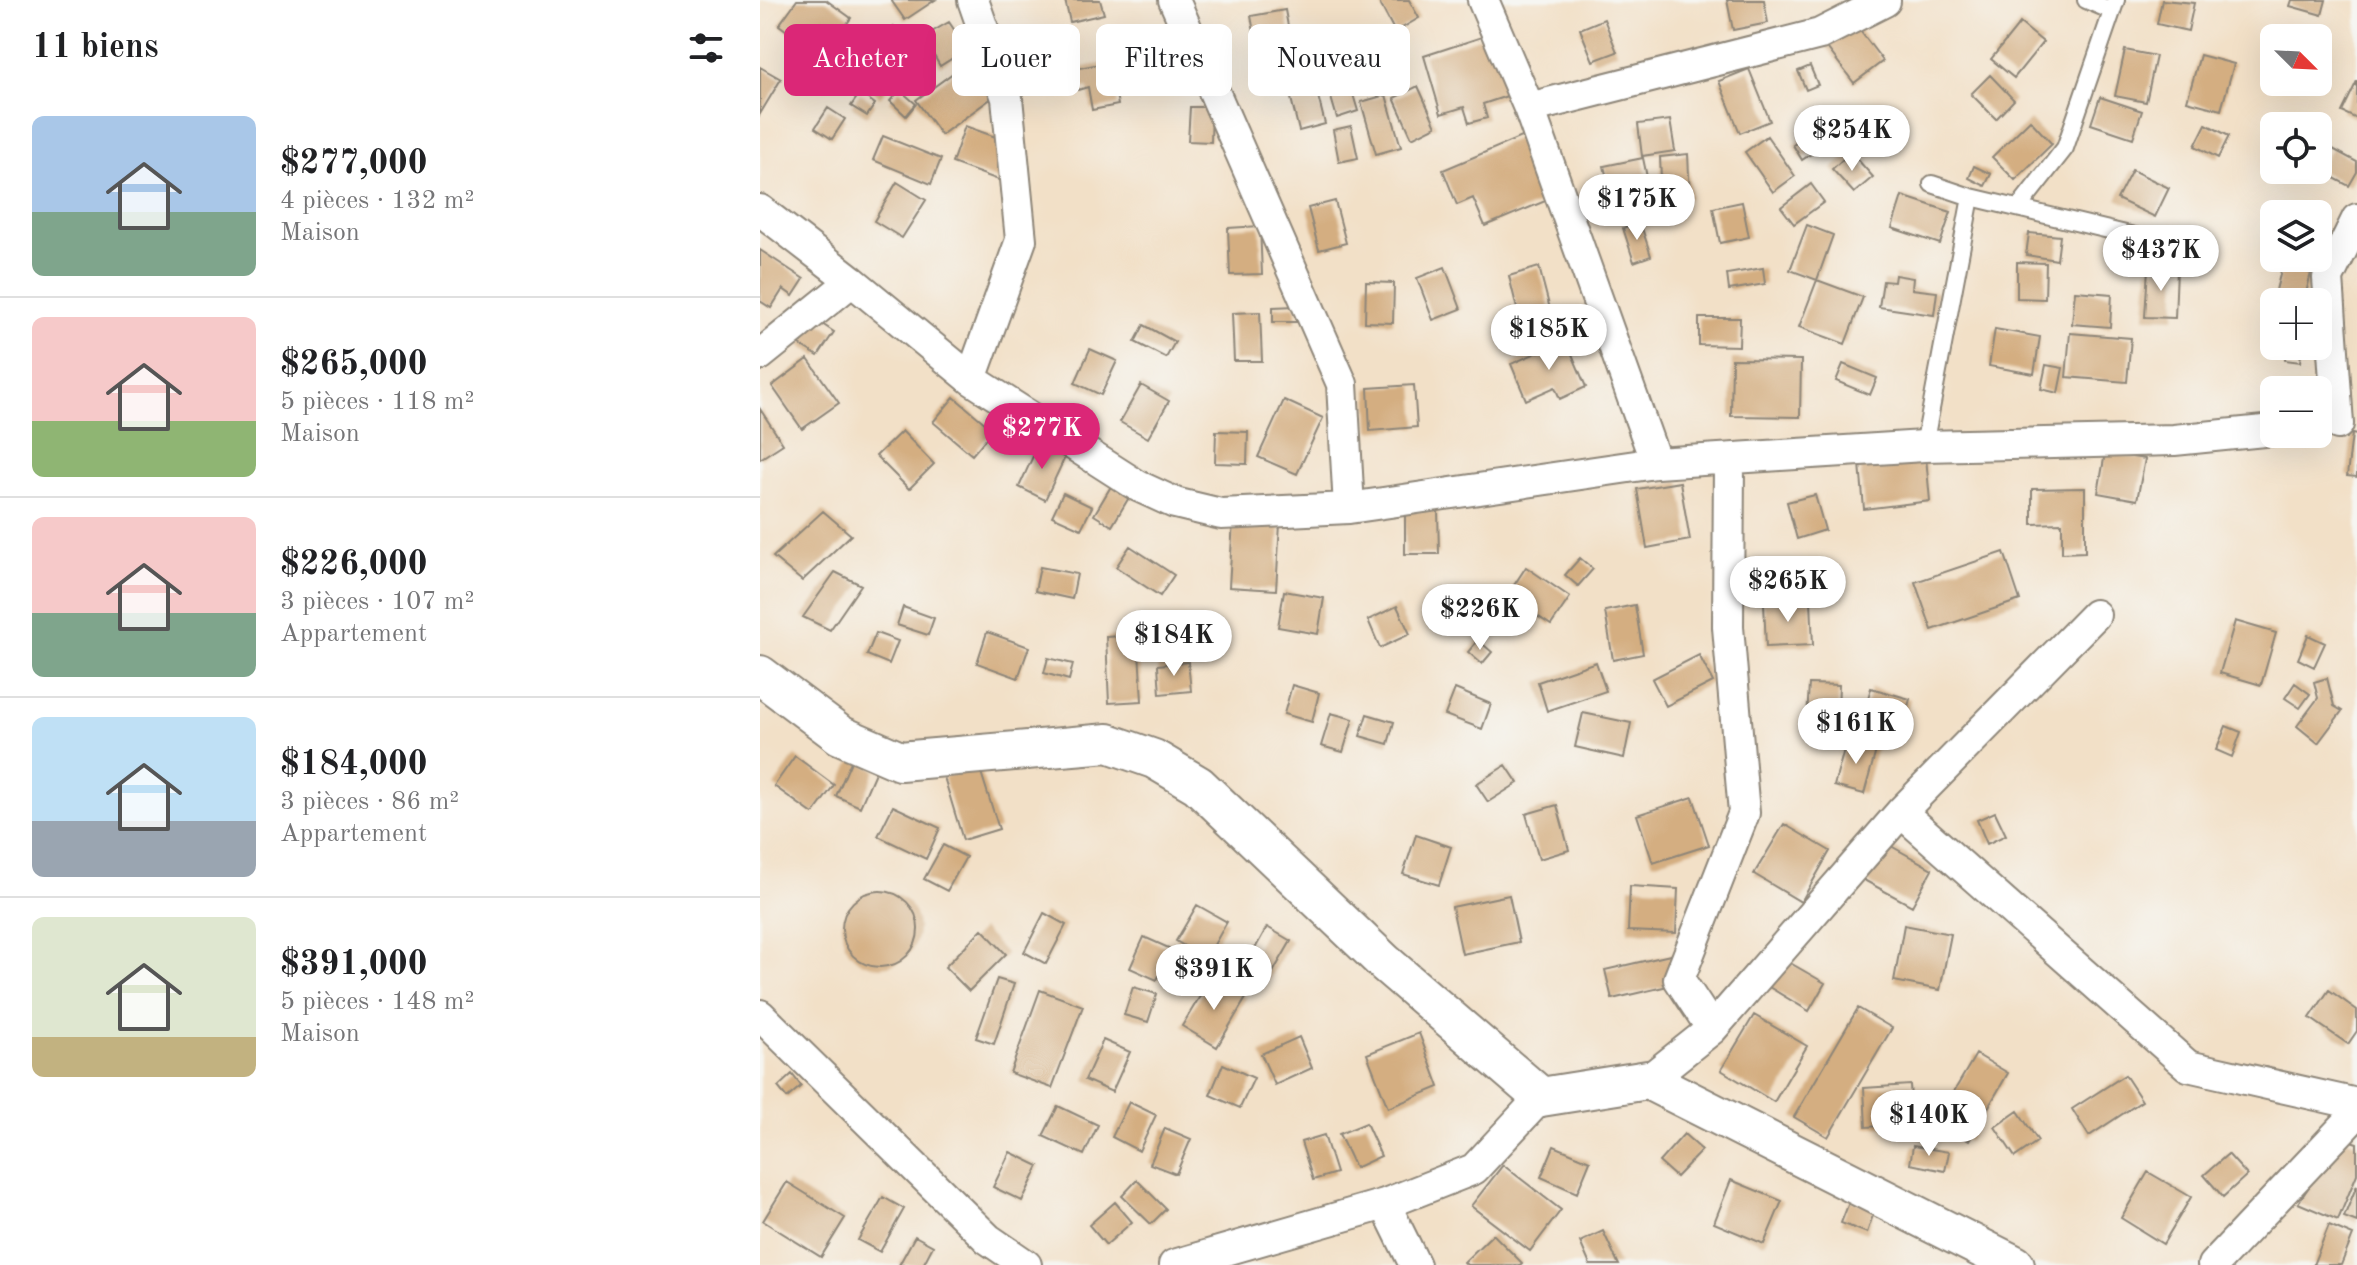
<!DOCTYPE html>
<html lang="fr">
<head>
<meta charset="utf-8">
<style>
  :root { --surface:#fff; --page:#f2f2f2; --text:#202124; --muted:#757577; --line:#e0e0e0; --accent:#db2777 }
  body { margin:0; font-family:"Old Standard TT",serif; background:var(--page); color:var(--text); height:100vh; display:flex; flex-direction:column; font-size:30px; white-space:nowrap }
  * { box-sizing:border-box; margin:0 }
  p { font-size:26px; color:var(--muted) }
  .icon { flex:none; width:44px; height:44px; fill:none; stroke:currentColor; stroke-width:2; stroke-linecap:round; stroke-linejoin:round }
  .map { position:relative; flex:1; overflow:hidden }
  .side { display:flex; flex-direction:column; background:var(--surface); width:760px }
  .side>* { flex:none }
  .guide { position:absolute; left:24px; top:24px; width:760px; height:72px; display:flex; gap:16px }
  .needle { width:52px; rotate:114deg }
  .buttons { position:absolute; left:1500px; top:24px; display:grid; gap:16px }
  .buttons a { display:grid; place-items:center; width:72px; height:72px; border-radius:12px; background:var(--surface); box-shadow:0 8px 32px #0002; font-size:40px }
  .price { position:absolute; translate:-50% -68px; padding:0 18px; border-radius:28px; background:#fff; color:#222; font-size:26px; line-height:52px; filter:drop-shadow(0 2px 4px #0008) }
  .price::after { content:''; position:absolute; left:50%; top:48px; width:24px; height:18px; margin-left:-12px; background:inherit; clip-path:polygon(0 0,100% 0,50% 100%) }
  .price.on { background:var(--accent); color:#fff }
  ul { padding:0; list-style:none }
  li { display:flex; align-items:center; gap:24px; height:200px; padding:0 32px }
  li+li { border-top:2px solid var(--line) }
  li span { display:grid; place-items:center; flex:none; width:224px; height:160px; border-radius:12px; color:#555 }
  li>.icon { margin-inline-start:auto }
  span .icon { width:96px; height:96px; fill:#fffc; stroke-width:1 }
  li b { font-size:34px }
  h2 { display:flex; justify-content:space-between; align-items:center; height:96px; padding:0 32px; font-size:34px }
  .tag { padding:0 28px; border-radius:12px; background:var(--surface); box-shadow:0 8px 32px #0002; font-size:28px; line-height:72px }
  .tag.on { background:var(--accent); color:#fff }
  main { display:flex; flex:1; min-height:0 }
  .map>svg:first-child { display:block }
  .building { fill:#d4ae81 }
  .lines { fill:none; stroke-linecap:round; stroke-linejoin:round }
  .service-casing { stroke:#8e8679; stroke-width:20 }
  .minor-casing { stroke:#8e8679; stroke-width:34 }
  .tertiary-casing { stroke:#8e8679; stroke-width:42 }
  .service { stroke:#fff; stroke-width:16 }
  .minor { stroke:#fff; stroke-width:30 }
  .tertiary { stroke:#fff; stroke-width:38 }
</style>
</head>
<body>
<main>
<section class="side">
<h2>11 biens<svg class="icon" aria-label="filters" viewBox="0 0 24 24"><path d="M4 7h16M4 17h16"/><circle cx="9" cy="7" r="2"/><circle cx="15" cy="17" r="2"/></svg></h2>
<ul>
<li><span style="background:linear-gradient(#a9c7e8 60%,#7fa58c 0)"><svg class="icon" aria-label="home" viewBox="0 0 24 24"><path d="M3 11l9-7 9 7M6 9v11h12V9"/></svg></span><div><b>$277,000</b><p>4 pièces · 132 m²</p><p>Maison</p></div></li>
<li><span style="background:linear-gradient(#f6c9c9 65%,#8fb573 0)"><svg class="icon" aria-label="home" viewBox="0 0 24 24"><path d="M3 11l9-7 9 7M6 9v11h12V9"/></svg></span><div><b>$265,000</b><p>5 pièces · 118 m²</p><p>Maison</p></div></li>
<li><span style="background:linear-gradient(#f6c9c9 60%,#7fa58c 0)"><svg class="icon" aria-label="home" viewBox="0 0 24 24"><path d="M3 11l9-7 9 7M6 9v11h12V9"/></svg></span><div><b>$226,000</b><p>3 pièces · 107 m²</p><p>Appartement</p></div></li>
<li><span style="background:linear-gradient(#bfe0f5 65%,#9aa5b1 0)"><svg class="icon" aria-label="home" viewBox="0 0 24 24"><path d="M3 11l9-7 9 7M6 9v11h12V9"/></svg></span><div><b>$184,000</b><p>3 pièces · 86 m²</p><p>Appartement</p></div></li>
<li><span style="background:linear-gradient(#dfe7d0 75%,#c2b280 0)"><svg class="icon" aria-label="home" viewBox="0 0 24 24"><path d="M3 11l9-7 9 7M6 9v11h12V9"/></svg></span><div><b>$391,000</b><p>5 pièces · 148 m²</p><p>Maison</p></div></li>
</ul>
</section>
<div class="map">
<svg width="1597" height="1265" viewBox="0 0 1597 1265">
  <rect width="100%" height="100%" fill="#f6f6f2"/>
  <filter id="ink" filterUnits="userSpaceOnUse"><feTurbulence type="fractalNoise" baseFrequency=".0125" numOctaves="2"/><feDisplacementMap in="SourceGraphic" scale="16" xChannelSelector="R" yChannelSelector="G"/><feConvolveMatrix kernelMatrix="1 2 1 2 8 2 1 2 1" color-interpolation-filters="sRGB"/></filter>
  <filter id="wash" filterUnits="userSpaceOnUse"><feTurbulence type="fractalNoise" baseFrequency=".006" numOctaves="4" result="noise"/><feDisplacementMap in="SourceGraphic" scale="32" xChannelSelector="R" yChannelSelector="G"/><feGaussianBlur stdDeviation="1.8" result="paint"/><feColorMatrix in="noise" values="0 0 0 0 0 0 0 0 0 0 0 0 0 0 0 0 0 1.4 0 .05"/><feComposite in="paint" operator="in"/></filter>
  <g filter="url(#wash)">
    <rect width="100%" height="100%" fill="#f2e0c7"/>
    <g id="blocks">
      <!-- building -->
      <path class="building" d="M37,0H66L91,18L63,57L19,25Z
        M131,0H175L145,20Z
        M305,0H340L344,14L310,22Z
        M618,0H649L659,18L635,32Z
        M967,0H1004L1008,23L973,30Z
        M1402,0L1434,3L1428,31L1397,24Z
        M1532,0H1566L1562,15L1530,6Z
        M525,10L533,53L499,59L491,16Z
        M1088,15L1123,61L1094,83L1059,37Z
        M844,19L857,52L833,61L820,29Z
        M189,22L207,49L180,66L163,37Z
        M1260,23L1283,42L1254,78L1231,59Z
        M134,27L160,50L120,97L94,73Z
        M731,34L750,95L723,104L727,118L709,123L704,107L681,114L664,56Z
        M410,47L416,82L395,86L389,51Z
        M1365,50L1396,56L1386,102L1355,96Z
        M565,53L568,68L534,76L530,60Z
        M1440,55L1474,64L1461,110L1427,101Z
        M215,57L240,92L181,135L156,100Z
        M350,62L358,105L332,110L328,87L318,90L314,69Z
        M1050,66L1058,85L1046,90L1038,71Z
        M0,67L21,79L0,114Z
        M989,69L1010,121L980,133L959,81Z
        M586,71L598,111L577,118L565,77Z
        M1230,75L1254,100L1236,119L1211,94Z
        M1597,81V119L1582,112Z
        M658,86L676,126L652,138L634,98Z
        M556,88L565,124L539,131L530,94Z
        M140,90L156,104L146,116L130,101Z
        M100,93L115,104L107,116L91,106Z
        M626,95L641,147L616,154L601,102Z
        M1340,97L1382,111L1373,138L1331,124Z
        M430,107H452L451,142L428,141Z
        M68,108L85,119L72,139L55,128Z
        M910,120L915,151L882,156L878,124Z
        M1270,120L1292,144L1255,180L1232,157Z
        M1446,124L1469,136L1458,158L1435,146Z
        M205,126L258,145L244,182L192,163Z
        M591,126L598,158L579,162L573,130Z
        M1055,131L1064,145L1042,160L1033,145Z
        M768,134L795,197L725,226L713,198L697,205L683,170Z
        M123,136L181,159L171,184L113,160Z
        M1007,136L1035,176L1013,192L985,152Z
        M1571,148L1597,162V172L1589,186L1559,170Z
        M1091,152L1113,177L1094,193L1072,169Z
        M928,154L930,198L902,200L900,157Z
        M883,158L888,182L850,191L844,166Z
        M1214,166L1231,174L1225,186L1209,178Z
        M1372,170L1409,188L1395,217L1357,199Z
        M137,182L166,200L142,238L114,221Z
        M1051,184L1064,202L1034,224L1021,207Z
        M1142,196L1191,212L1180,244L1132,228Z
        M575,201L586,243L559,250L548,208Z
        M982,202L989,237L960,243L953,208Z
        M880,222L891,256L874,262L863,228Z
        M1047,225L1073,235L1057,280L1030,270Z
        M500,226L502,274L470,275L468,228Z
        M1269,233L1300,236L1297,260L1266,255Z
        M0,250L44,279L33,296L23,289L11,308L0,301Z
        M1257,262L1286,263L1285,299L1257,298Z
        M685,267L701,309L673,320L657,278Z
        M779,267L790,309L759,317L749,276Z
        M1522,267L1551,273L1544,301L1515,294Z
        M1003,268L1005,284L969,290L967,274Z
        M1388,268L1417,269L1415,318L1385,317Z
        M1135,275L1153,278L1152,289L1177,292L1174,315L1119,307L1123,281L1134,282Z
        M1057,280L1103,297L1085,344L1039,327Z
        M606,282L634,283L633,323L605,322Z
        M1315,291L1352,294L1350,327L1312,324Z
        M536,306V322H513V307Z
        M500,312L502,361H474L472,313Z
        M939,318H980L979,346L939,345Z
        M56,320L74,332L58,356L40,345Z
        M384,325L415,342L406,358L375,342Z
        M1235,329L1280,337L1274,374L1229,366Z
        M1310,333L1371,338L1367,382L1306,377Z
        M806,340L826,387L800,399L795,387L766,400L751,364Z
        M1526,346H1542L1540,362L1525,360Z
        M330,349L357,361L341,395L315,383Z
        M48,359L79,403L42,429L12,386Z
        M972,359L1041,360L1040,417L971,416Z
        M1083,364L1117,378L1110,395L1076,381Z
        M1286,365L1303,368L1298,393L1281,389Z
        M381,385L409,401L388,438L360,422Z
        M654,385L657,427L610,431L608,388Z
        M194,397L233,430L212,455L173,422Z
        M524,400L563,418L537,474L498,457Z
        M0,409L23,444L0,459Z
        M142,431L174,464L149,489L116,456Z
        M456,431L488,432L487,464L455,463Z
        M1592,434L1597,435V477L1587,476Z
        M279,443L306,455L285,500L259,487Z
        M1345,453L1385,459L1377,500L1338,493Z
        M1166,457L1170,501L1104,509L1100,464Z
        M920,482L930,540L887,548L877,489Z
        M353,483L371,494L352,526L334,515Z
        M1325,488V552L1302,553V523L1272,524V489Z
        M303,493L332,507L321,529L292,516Z
        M1055,495L1065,530L1037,539L1027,502Z
        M678,510L679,554H645V511Z
        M63,511L91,535L42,581L13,557Z
        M473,521L520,524L516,590L469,587Z
        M370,546L414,575L400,596L356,567Z
        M1244,552L1260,600L1172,630L1155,582Z
        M820,558L833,569L818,586L805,575Z
        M280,567L317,574L312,599L275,591Z
        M766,567L810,597L791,625L747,596Z
        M75,572L101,585L70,630L43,617Z
        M524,591L564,598L558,634L518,627Z
        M1051,601L1053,645L1006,647L1004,603Z
        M875,605L883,654L853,660L845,611Z
        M637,606L650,634L620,648L608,620Z
        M143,607L174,618L168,635L137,625Z
        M1475,621L1516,633L1501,685L1460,673Z
        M227,632L269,647L258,678L217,663Z
        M116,633L138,641L129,664L107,655Z
        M378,635L382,701L349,703L346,637Z
        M1548,635L1565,643L1554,667L1538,659Z
        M718,640L732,652L722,664L708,652Z
        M939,655L953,682L906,706L892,679Z
        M288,658L313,664L309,680L284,673Z
        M428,662L431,691L400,694L398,665Z
        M836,662L846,691L787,711L778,682Z
        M1567,678L1574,706L1582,711L1558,743L1537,726L1558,698L1554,682Z
        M1535,683L1550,694L1540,708L1525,698Z
        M1049,684L1079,685L1077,737L1046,736Z
        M532,685L559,693L552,722L524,714Z
        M1111,688L1150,699L1137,748L1097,737Z
        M695,689L731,704L722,729L685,715Z
        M571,713L593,719L583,752L561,746Z
        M823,713L871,723L864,758L815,747Z
        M607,714L634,722L628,744L600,736Z
        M1466,726L1481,732L1472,757L1456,750Z
        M1087,739L1117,747L1104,794L1074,786Z
        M35,756L74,785L53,814L14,786Z
        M92,759L116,770L100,807L76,796Z
        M746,765L758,783L728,802L716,784Z
        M219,766L239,829L203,840L184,777Z
        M933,797L949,845L893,863L877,815Z
        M797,805L809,850L779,859L766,814Z
        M133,806L180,828L166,859L118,836Z
        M1235,812L1246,835L1227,844L1217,820Z
        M1024,824L1070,851L1041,902L994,874Z
        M656,835L691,847L679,885L643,874Z
        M1122,841L1172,869L1152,906L1102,879Z
        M183,845L206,857L187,891L164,879Z
        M870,886L918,889L916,933L868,931Z
        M82 929a38 38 0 1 1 76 0a38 38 0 1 1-76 0Z
        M749,895L759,942L702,954L692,907Z
        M437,905L467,922L446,959L416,941Z
        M284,913L306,925L286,964L264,952Z
        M1144,925L1191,934L1180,990L1134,981Z
        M507,927L531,941L509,979L486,965Z
        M222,929L246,954L209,991L185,967Z
        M384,937L411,949L397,980L370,968Z
        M919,953L925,982L852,999L845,970Z
        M1025,960L1065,983L1049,1011L1009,987Z
        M451,978L486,998L457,1047L422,1026Z
        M237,979L254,984L234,1044L216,1038Z
        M373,987L397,994L388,1022L364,1015Z
        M280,990L323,1006L292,1088L250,1073Z
        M1569,990L1597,1010V1031L1588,1044L1550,1018Z
        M1098,1008L1132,1028L1068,1137L1034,1117Z
        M994,1015L1047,1046L1014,1102L961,1070Z
        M659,1033L679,1087L628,1108L607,1054Z
        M539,1037L552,1068L515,1085L501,1054Z
        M343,1040L370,1052L352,1092L325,1080Z
        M1216,1054L1248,1073L1209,1141L1176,1122Z
        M463,1064L494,1078L480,1108L450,1095Z
        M32,1074L41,1086L27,1098L18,1087Z
        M1365,1075L1382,1101L1329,1136L1312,1109Z
        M1150,1085L1153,1124L1106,1127L1104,1088Z
        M369,1102L396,1115L379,1151L352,1137Z
        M298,1106L338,1125L324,1155L283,1136Z
        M1258,1111L1278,1141L1255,1157L1235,1127Z
        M606,1123L621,1156L595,1168L579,1134Z
        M405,1128L431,1139L416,1174L390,1164Z
        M924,1134L942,1150L916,1177L899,1162Z
        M564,1135L576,1173L553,1180L541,1142Z
        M1582,1138L1597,1143V1174L1578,1220L1538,1203Z
        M794,1146L830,1161L817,1193L781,1177Z
        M1153,1146L1189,1152L1185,1171L1150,1164Z
        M250,1152L279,1166L262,1201L233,1187Z
        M1468,1154L1487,1175L1463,1197L1444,1175Z
        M743,1165L801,1210L770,1251L711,1206Z
        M1388,1172L1431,1197L1403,1244L1361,1218Z
        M377,1180L406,1209L391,1224L362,1196Z
        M971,1180L1022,1201L1004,1244L954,1223Z
        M27,1182L85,1218L61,1257L3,1221Z
        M1597,1185V1222L1584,1217Z
        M123,1197L144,1209L120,1252L98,1240Z
        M1090,1200L1115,1209L1107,1233L1081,1223Z
        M355,1202L372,1222L346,1245L329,1225Z
        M1569,1225L1593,1235L1581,1265H1553Z
        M843,1231L859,1265H830L820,1242Z
        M733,1234L762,1263L760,1265H707L704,1262Z
        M155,1236L173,1246L163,1265H139Z"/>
    </g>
  </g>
  <g filter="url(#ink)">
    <use href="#blocks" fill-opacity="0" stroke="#8e8679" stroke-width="2"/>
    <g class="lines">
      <!-- service casing -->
      <g class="service-casing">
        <path id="service" d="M1326,0L1352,11
          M1172,184L1211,197L1395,241
          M1258,208L1305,148L1356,0
          M1164,446L1211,197"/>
      </g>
      <!-- minor casing -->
      <g class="minor-casing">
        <path id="minor" d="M414,0L582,384L589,508
          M723,0L769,108L896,463
          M769,108L1060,34L1125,1
          M0,210L92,281L211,379L378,486L415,503L461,514L589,508L896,463L1164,446L1414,440L1514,430
          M0,355L92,281
          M211,379L261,240L247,98L213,0
          M1578,424L1568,278L1597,219
          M1141,812L1428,1066L1597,1104
          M0,1015L228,1239L266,1265
          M952,1029L919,979L984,813L968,627L969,459
          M888,1080L952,1029L1141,812L1335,615
          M625,1204L655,1265
          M414,1265L625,1204L714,1169L781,1097
          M1453,1265L1597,1113"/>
      </g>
      <!-- tertiary casing -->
      <g class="tertiary-casing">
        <path id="tertiary" d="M0,675L80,735L140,761L348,743L394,759L438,785L625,963L781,1097L888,1080L1255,1265"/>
      </g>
      <!-- service -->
      <use href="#service" class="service"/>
      <!-- minor -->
      <use href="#minor" class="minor"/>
      <!-- tertiary -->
      <use href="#tertiary" class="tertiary"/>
    </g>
  </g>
</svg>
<div class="buttons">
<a><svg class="needle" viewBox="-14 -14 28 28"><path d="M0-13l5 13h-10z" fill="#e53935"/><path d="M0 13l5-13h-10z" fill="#757577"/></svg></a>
<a><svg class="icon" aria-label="locate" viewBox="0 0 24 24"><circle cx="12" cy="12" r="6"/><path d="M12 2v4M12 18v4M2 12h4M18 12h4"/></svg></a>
<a><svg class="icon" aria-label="layers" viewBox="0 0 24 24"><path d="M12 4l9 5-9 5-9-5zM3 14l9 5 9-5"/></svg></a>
<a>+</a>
<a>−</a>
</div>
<b class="price" style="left:1092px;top:173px">$254K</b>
<b class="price" style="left:877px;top:242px">$175K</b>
<b class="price" style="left:1401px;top:293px">$437K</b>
<b class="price" style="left:789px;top:372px">$185K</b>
<b class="price on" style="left:282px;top:471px">$277K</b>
<b class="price" style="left:1028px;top:624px">$265K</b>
<b class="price" style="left:720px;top:652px">$226K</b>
<b class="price" style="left:414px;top:678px">$184K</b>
<b class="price" style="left:1096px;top:766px">$161K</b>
<b class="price" style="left:454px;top:1012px">$391K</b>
<b class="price" style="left:1169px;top:1158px">$140K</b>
<div class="guide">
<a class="tag on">Acheter</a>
<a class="tag">Louer</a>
<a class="tag">Filtres</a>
<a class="tag">Nouveau</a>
</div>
</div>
</main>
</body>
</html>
